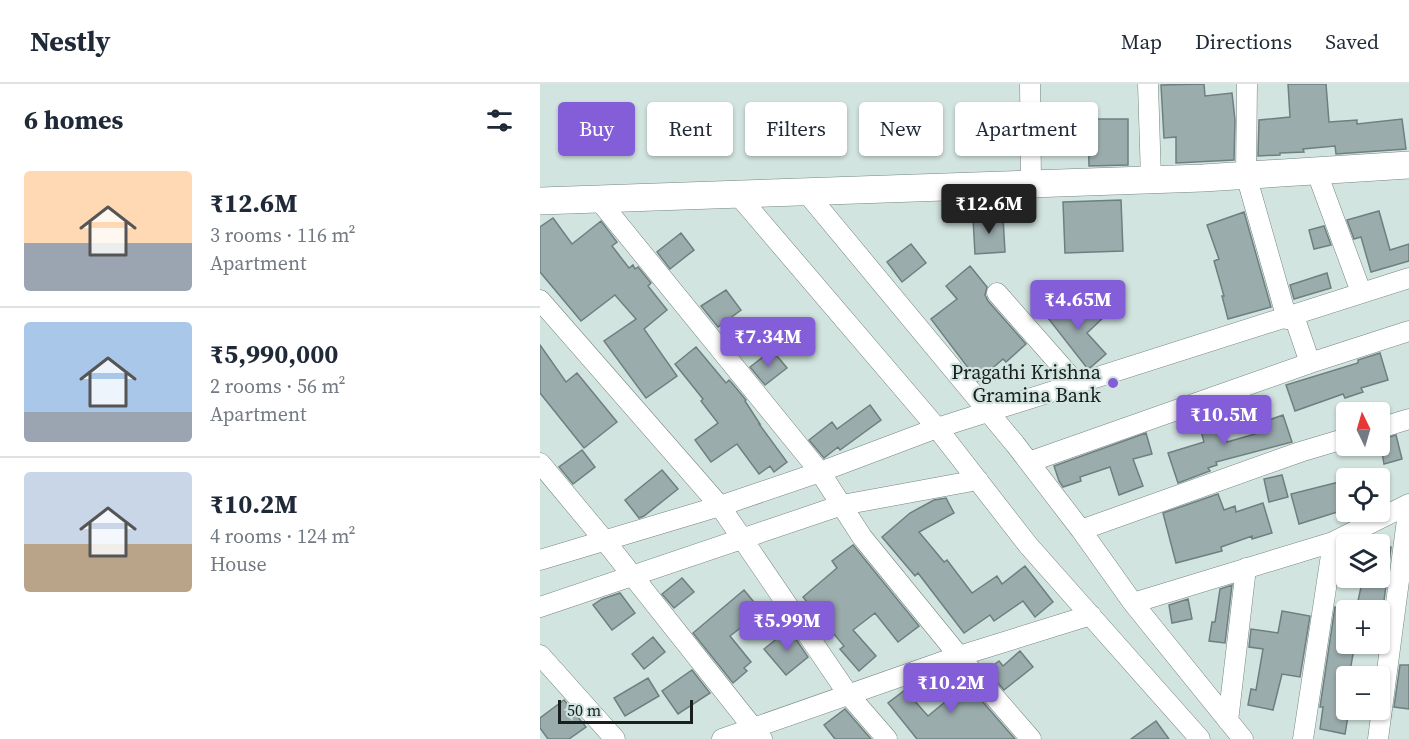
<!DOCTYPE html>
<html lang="en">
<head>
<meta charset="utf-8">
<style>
  :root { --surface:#fff; --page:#f6f6f7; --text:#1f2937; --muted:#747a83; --line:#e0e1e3; --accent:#845dd8 }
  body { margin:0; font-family:"Source Serif 4",serif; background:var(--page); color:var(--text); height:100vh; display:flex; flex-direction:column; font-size:22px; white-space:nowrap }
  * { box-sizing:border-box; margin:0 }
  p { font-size:20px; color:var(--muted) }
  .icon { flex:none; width:33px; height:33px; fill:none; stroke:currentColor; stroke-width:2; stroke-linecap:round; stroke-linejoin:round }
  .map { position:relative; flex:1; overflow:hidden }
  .panel { display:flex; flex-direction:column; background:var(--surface); width:540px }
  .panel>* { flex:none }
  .top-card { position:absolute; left:18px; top:18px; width:570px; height:54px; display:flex; gap:12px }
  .needle { width:39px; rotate:355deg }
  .tools { position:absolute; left:796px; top:318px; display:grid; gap:12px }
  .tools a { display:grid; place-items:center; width:54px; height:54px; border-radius:6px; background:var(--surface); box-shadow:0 2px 4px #0004; font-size:30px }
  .scale { position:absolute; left:18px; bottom:15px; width:135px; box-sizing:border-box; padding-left:6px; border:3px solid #191f1d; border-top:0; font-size:16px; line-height:21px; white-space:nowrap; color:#191f1d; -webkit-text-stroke:4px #d2e4df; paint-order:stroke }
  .price { position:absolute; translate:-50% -51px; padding:0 14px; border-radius:6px; background:var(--accent); color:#fff; font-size:20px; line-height:39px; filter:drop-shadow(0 2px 3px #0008) }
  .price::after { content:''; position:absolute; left:50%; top:36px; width:18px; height:14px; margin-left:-9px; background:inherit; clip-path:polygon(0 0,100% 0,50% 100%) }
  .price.current { background:#222; color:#fff }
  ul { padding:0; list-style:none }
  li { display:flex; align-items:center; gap:18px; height:150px; padding:0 24px }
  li+li { border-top:2px solid var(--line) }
  li span { display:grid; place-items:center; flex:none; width:168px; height:120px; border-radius:6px; color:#555 }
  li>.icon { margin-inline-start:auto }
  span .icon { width:72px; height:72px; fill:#fffc; stroke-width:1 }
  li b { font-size:26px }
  h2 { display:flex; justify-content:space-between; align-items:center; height:72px; padding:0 24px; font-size:26px }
  .pill { padding:0 21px; border-radius:6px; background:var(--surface); box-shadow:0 2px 4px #0004; font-size:21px; line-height:54px }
  .pill.current { background:var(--accent); color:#fff }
  header { display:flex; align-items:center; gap:36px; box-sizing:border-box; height:84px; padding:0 30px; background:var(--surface); border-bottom:2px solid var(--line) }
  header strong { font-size:28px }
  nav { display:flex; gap:33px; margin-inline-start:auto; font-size:21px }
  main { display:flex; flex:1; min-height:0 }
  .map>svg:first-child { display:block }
  .building { fill:#9bacad; stroke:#6e7f80; stroke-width:1.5 }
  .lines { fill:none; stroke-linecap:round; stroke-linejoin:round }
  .street-casing { stroke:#758580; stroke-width:21 }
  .secondary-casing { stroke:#758580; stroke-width:28 }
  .street { stroke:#fff; stroke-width:20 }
  .secondary { stroke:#fff; stroke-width:27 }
  .poi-dot { fill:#845dd8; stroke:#d2e4df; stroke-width:2 }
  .labels { text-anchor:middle; stroke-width:4.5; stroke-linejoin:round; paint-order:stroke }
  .poi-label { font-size:20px; fill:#191f1d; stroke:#d2e4df; text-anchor:end }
</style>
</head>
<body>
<header>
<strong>Nestly</strong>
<nav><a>Map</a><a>Directions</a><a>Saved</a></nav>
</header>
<main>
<section class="panel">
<h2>6 homes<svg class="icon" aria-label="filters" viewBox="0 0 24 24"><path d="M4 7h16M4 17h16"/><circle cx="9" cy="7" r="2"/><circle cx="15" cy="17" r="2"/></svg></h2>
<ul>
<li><span style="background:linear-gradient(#ffd9b3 60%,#9aa5b1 0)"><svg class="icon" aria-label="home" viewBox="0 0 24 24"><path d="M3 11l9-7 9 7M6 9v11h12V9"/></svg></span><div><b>₹12.6M</b><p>3 rooms · 116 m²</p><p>Apartment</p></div></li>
<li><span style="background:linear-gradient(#a9c7e8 75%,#9aa5b1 0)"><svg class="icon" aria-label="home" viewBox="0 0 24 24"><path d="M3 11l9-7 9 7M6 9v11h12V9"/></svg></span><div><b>₹5,990,000</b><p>2 rooms · 56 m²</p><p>Apartment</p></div></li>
<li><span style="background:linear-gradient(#c9d6e8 60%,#b9a48a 0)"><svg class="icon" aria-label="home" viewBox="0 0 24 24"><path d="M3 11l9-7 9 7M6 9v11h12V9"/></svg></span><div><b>₹10.2M</b><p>4 rooms · 124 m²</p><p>House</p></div></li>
</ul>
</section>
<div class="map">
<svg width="869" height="655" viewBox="0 0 869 655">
  <rect width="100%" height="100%" fill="#d2e4df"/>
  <!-- building -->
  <path class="building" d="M664,0L665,12L692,9L695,36L694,76L636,79V53L624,54L621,1Z
    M748,0H786L789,38L817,36V40L862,35L866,65L796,70L795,62L763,65L764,68L740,69V71L718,72L719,36L750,33Z
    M548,35H588V81L549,82Z
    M581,116L583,167L525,169L523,118Z
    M839,127L850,166L869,160V177L831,188L821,153L814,155L807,136Z
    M704,128L731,223L688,235L682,212H684L674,177L679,175L667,141Z
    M463,133L465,168L435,170L433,134Z
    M13,134L32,160L61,137L77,158L72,162L89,184L93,181L95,185L98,183L111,199L108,202L127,226L104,245L137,292L106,314L64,257L96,235L75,211L41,237L0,188V143Z
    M784,142L791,161L774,165L769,146Z
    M141,149L154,166L130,185L117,168Z
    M371,160L386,179L362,198L347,178Z
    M430,182L447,203L445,211L448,217L486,260L466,278L463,275L438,297L391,235L417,215L406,202Z
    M787,189L791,204L754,215L750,201Z
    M186,206L201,226L178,243L161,222Z
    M520,217L534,235L552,218L565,232L547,249L566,270L551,283L547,284L504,229Z
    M0,261L26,298L37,289L77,338L44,364L0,309Z
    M156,263L186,299L189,296L191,298L206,316L205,317L220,340H219L247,378L234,388L230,382L219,390L197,360L171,378L155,356L178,339L161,317L163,315L135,280Z
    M232,266L247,284L225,301L210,283Z
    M840,269L848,296L821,304L823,308L805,314L803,310L755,327L746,301L818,279V276Z
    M330,321L341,336L300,366L298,363L284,374L269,356L292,338L297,345Z
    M678,324L687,358L729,346L726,337L743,331L752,358L676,378L677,381L668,384L670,387L638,399L628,369L664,358L657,332Z
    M606,349L612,370L593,375L603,402L579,411L570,383L540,393L541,397L523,403L519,397L514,382Z
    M856,351L862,375L844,380L840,356Z
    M42,366L55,383L33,400L19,383Z
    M122,386L138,405L104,432L99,434L85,416Z
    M742,391L748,413L729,418L724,395Z
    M807,396V425L759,440L751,410Z
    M678,410L684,426L695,422L696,428L723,419L732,449L712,455V452L681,463L682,467L636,479L623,429Z
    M406,414L414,429L379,448L404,478L407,476L432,509L457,492L462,500L485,482L513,518L495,533L483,517L454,537L450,531L424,549L378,489L375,492L342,453L370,429L394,416Z
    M313,461L379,542L358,558L335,529L313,546L336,572L319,587L300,565L304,562L263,513L297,484L292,477Z
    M840,461L851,463L842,532H840V526H816L823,494H840Z
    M142,494L154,508L134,524L122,510Z
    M692,501L685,559L669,557L672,538H675L680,505Z
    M204,506L213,517L208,521L217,531L190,552L211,578L204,584L207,587L193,599L153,549Z
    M80,509L95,529L72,546L53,521L62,515Z
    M648,515L652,535L632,539L629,521Z
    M795,523L807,525V560H815L809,592H807V626H809L805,650L780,645L783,623H780Z
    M742,527L770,532L760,593L742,590L733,626L708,621L711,605L716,606L723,565L709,563L711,545L738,549Z
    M249,545L268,573L246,591L224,565Z
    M113,553L125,568L104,585L92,570Z
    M480,567L493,583L464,606L447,586L459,577L463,582Z
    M860,581H869V625L854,623Z
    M152,586L170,609L138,630L122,607Z
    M415,586L475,655H377L348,619L365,606L388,632L405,618L390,598L399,592Z
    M108,594L119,612L85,632L74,614Z
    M24,616L46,643L29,655H8L0,644V634Z
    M305,625L331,655H295L284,641Z
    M616,637L629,655H591Z"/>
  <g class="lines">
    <!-- street casing -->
    <g class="street-casing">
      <path id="street" d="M490,0L491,99
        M608,0L611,95
        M707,0L706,91L747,235
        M776,86L821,208
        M266,108L475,360L541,446L593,519L703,655
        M198,111L397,344L488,461L660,655
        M58,115L280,388L322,453L419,572L491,655
        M457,209L537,300
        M0,216L180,422L308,610L347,655
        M754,232L770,279
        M840,344L869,335
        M489,378L770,279L869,247
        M0,379L65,457L222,655
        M541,446L760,368L807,354
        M0,476L180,422L280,388L397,344L869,194
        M593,519L793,458L869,420
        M0,523L302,421L438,396
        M0,571L75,655
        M688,637L706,484
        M182,655L419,572L551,531
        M763,655L793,458
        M838,655L869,421"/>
    </g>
    <!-- secondary casing -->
    <g class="secondary-casing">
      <path id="secondary" d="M0,117L663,94L869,81"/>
    </g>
    <!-- street -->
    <use href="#street" class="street"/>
    <!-- secondary -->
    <use href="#secondary" class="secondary"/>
  </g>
  <!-- markers -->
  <circle class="poi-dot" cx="573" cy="299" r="6"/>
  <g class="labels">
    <!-- poi labels -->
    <g class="poi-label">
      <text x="561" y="295">Pragathi Krishna<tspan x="561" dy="23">Gramina Bank</tspan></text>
    </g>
  </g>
</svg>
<div class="tools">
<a><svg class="needle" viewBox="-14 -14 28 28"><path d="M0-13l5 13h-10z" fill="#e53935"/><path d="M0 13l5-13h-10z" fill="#747a83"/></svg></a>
<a><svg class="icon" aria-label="locate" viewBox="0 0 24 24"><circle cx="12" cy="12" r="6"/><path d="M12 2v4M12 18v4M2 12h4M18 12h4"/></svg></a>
<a><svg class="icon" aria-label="layers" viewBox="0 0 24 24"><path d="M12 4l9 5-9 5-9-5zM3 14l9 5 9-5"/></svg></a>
<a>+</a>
<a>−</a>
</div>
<div class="scale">50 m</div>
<b class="price current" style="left:449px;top:151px">₹12.6M</b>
<b class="price" style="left:538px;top:247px">₹4.65M</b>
<b class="price" style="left:228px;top:284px">₹7.34M</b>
<b class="price" style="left:684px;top:362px">₹10.5M</b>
<b class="price" style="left:247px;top:568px">₹5.99M</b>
<b class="price" style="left:411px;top:630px">₹10.2M</b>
<div class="top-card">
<a class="pill current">Buy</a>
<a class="pill">Rent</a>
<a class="pill">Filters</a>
<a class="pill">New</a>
<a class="pill">Apartment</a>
</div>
</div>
</main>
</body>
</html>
